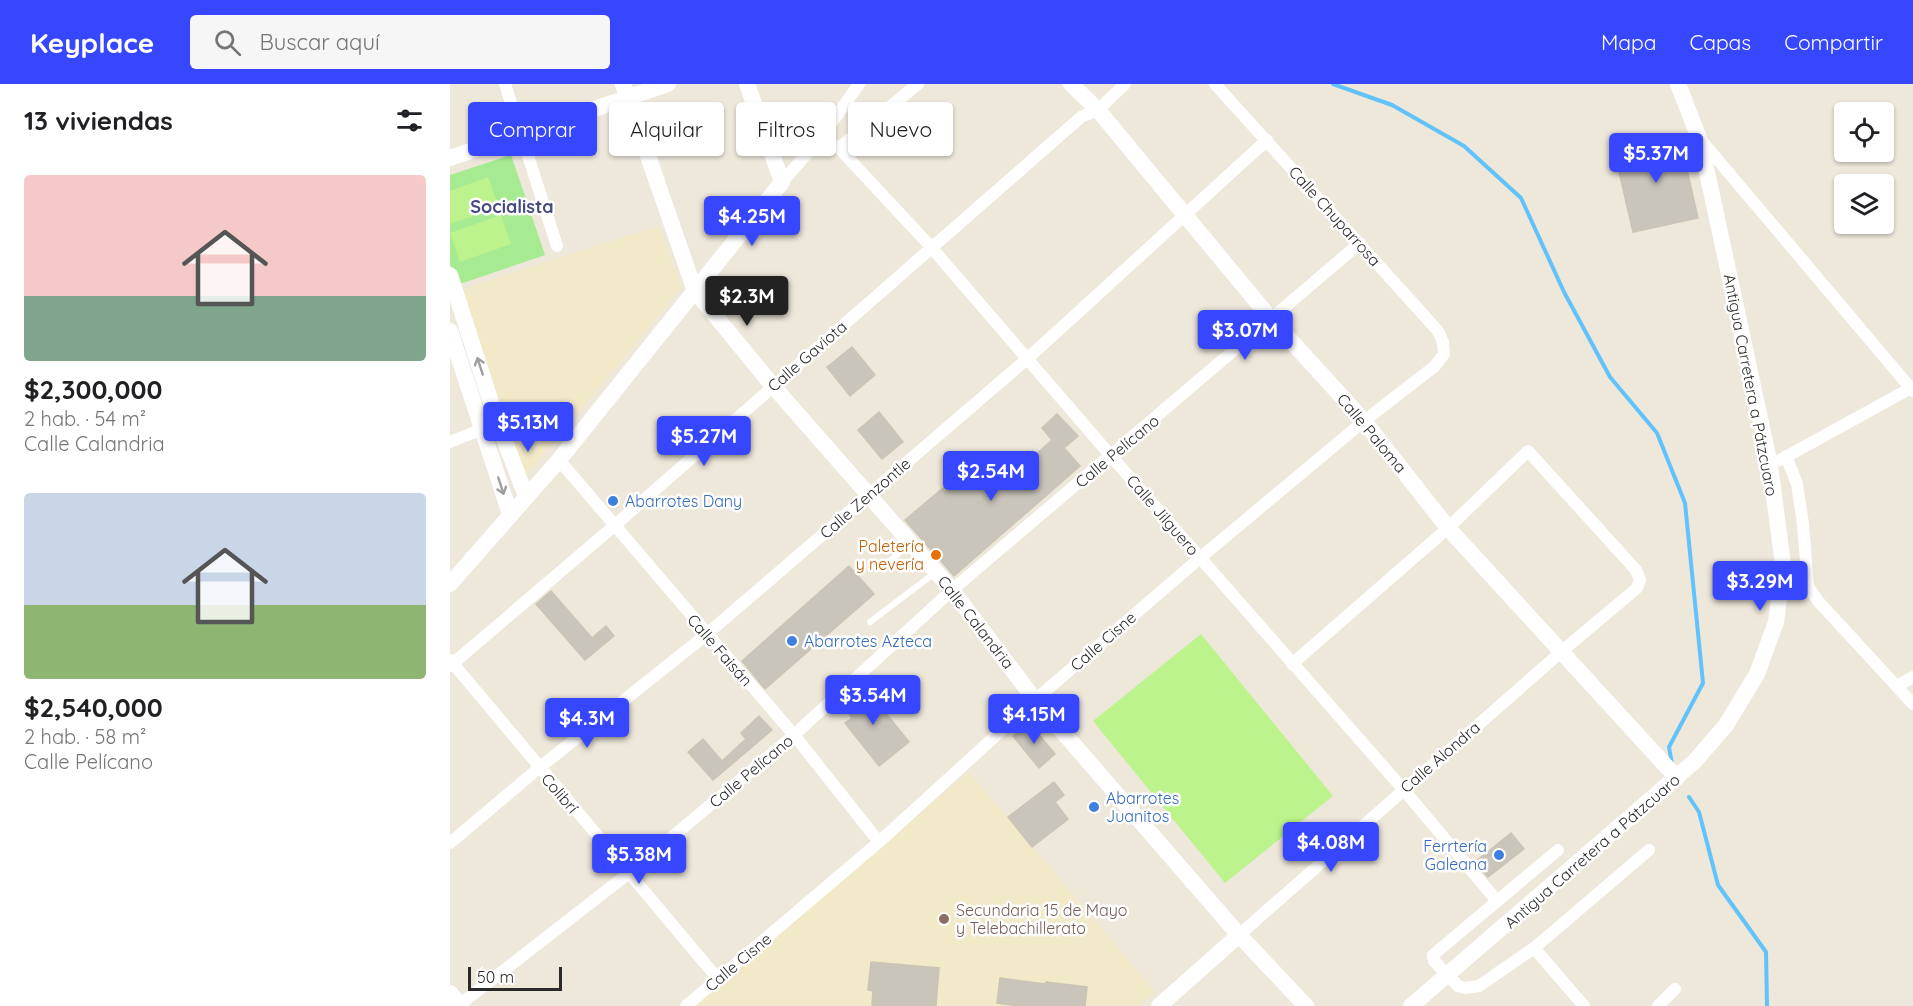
<!DOCTYPE html>
<html lang="es">
<head>
<meta charset="utf-8">
<style>
  :root { --surface:#fff; --page:#f6f6f6; --text:#202124; --muted:#757577; --accent:#3746ff }
  body { margin:0; font-family:Quicksand,sans-serif; background:var(--page); color:var(--text); height:100vh; display:flex; flex-direction:column; font-size:22px; white-space:nowrap }
  * { box-sizing:border-box; margin:0 }
  p { font-size:20px; color:var(--muted) }
  .icon { flex:none; width:33px; height:33px; fill:none; stroke:currentColor; stroke-width:2; stroke-linecap:round; stroke-linejoin:round }
  .map { position:relative; flex:1; overflow:hidden }
  .side { display:flex; flex-direction:column; background:var(--surface); width:450px }
  .side>* { flex:none }
  .guide { position:absolute; left:18px; top:18px; width:570px; height:54px; display:flex; gap:12px }
  .controls { position:absolute; left:1384px; top:18px; display:grid; gap:12px }
  .controls a { display:grid; place-items:center; width:60px; height:60px; border-radius:6px; background:var(--surface); box-shadow:0 2px 4px #0004; font-size:30px }
  .scale { position:absolute; left:18px; bottom:15px; width:94px; box-sizing:border-box; padding-left:6px; border:3px solid #2a2a2a; border-top:0; font-size:16px; line-height:21px; white-space:nowrap; color:#2a2a2a; -webkit-text-stroke:4px #fff; paint-order:stroke }
  .price { position:absolute; translate:-50% -51px; padding:0 14px; border-radius:6px; background:var(--accent); color:#fff; font-size:20px; line-height:39px; filter:drop-shadow(0 2px 3px #0008) }
  .price::after { content:''; position:absolute; left:50%; top:36px; width:18px; height:14px; margin-left:-9px; background:inherit; clip-path:polygon(0 0,100% 0,50% 100%) }
  .price.selected { background:#222; color:#fff }
  ul { padding:0; list-style:none }
  li { display:grid; align-content:center; gap:12px; height:318px; padding:0 24px }
  li span { display:grid; place-items:center; height:186px; border-radius:6px; color:#555 }
  li>.icon { margin-inline-start:auto }
  span .icon { width:108px; height:108px; fill:#fffc; stroke-width:1 }
  li b { font-size:26px }
  h2 { display:flex; justify-content:space-between; align-items:center; height:72px; padding:0 24px; font-size:26px }
  .tag { padding:0 21px; border-radius:6px; background:var(--surface); box-shadow:0 2px 4px #0004; font-size:21px; line-height:54px }
  .tag.selected { background:var(--accent); color:#fff }
  header { display:flex; align-items:center; gap:36px; box-sizing:border-box; height:84px; padding:0 30px; background:var(--accent); color:#fff }
  header strong { font-size:28px }
  nav { display:flex; gap:33px; margin-inline-start:auto; font-size:21px }
  .search { width:420px; height:54px; background:var(--page); display:flex; align-items:center; gap:15px; box-sizing:border-box; padding:0 21px; border-radius:6px; color:var(--muted); font-size:22px }
  main { display:flex; flex:1; min-height:0 }
  .map>svg:first-child { display:block }
  .education { fill:#f1e9c8 }
  .green { fill:#a6ea91 }
  .pitch { fill:#bcf38c }
  .lines { fill:none; stroke-linecap:round; stroke-linejoin:round }
  .stream { stroke:#62c2fb; stroke-width:4 }
  .building { fill:#c9c5ba; stroke:#c9c4b4; stroke-width:1.5 }
  .lane { stroke:#fff; stroke-width:6 }
  .street { stroke:#fff; stroke-width:12 }
  .secondary { stroke:#fff; stroke-width:16 }
  .oneway { stroke:#9f9f9f }
  .shop-dot { fill:#3f7fe0; stroke:#fff; stroke-width:2 }
  .food-dot { fill:#e8710a; stroke:#fff; stroke-width:2 }
  .education-dot { fill:#8d6e63; stroke:#fff; stroke-width:2 }
  .labels { text-anchor:middle; stroke-width:5; stroke-linejoin:round; paint-order:stroke }
  .street-label { font-size:16px; fill:#2a2a2a; stroke:#fff }
  .shop-label { font-size:16px; fill:#366cbe; stroke:#fff; text-anchor:start }
  .food-label { font-size:16px; fill:#c56008; stroke:#fff; text-anchor:end }
  .education-label { font-size:16px; fill:#785e54; stroke:#fff; text-anchor:start }
  .neighbourhood-label { font-size:18px; font-weight:bold; fill:#464a80; stroke:#fff }
</style>
</head>
<body>
<header>
<strong>Keyplace</strong>
<div class="search"><svg class="icon" aria-label="search" viewBox="0 0 24 24"><circle cx="10" cy="10" r="6"/><path d="M15 15l6 6"/></svg>Buscar aquí</div>
<nav><a>Mapa</a><a>Capas</a><a>Compartir</a></nav>
</header>
<main>
<section class="side">
<h2>13 viviendas<svg class="icon" aria-label="filters" viewBox="0 0 24 24"><path d="M4 7h16M4 17h16"/><circle cx="9" cy="7" r="2"/><circle cx="15" cy="17" r="2"/></svg></h2>
<ul>
<li><span style="background:linear-gradient(#f6c9c9 65%,#7fa58c 0)"><svg class="icon" aria-label="home" viewBox="0 0 24 24"><path d="M3 11l9-7 9 7M6 9v11h12V9"/></svg></span><div><b>$2,300,000</b><p>2 hab. · 54 m²</p><p>Calle Calandria</p></div></li>
<li><span style="background:linear-gradient(#c9d6e8 60%,#8fb573 0)"><svg class="icon" aria-label="home" viewBox="0 0 24 24"><path d="M3 11l9-7 9 7M6 9v11h12V9"/></svg></span><div><b>$2,540,000</b><p>2 hab. · 58 m²</p><p>Calle Pelícano</p></div></li>
</ul>
</section>
<div class="map">
<svg width="1463" height="922" viewBox="0 0 1463 922">
  <rect width="100%" height="100%" fill="#eee8db"/>
  <!-- education -->
  <path class="education" d="M209,142L231,204L72,397L8,206Z
    M519,688L705,908L688,922H242Z"/>
  <!-- green -->
  <path class="green" d="M61,71L95,171L7,201L0,180V91Z"/>
  <!-- pitch -->
  <path class="pitch" d="M38,93L49,123L0,140V107Z
    M51,131L61,160L10,178L0,149Z
    M751,550L883,712L775,799L643,637Z"/>
  <g class="lines">
    <!-- stream -->
    <path class="stream" d="M883,0L942,21L1014,62L1071,114L1114,208L1160,293L1207,349L1235,419L1253,599L1219,663L1222,680
      M1239,713L1249,728L1268,801L1316,868L1317,922"/>
  </g>
  <!-- building -->
  <path class="building" d="M1229,51L1248,134L1183,148L1164,66Z
    M402,263L425,291L400,312L377,283Z
    M429,328L453,358L432,375L408,346Z
    M607,330L628,352L614,364L630,382L504,492L455,436L525,377L548,404L602,356L592,344Z
    M399,482L424,510L315,605L292,577Z
    M101,507L142,554L156,542L164,552L135,576L86,520Z
    M413,601L459,658L429,682L395,639L402,634L391,619Z
    M309,632L322,646L263,696L238,668L253,655L272,677L296,655L291,649Z
    M579,639L605,670L589,684L563,652Z
    M604,698L614,711L605,718L618,735L582,763L558,733Z
    M1061,749L1074,765L1038,793L1025,778Z
    M421,878L489,884L486,922H422L423,907L418,906Z
    M550,894L595,900L596,898L637,903L635,922H569L547,919Z"/>
  <g class="lines">
    <!-- lane -->
    <path class="lane" d="M431,484L459,461
      M420,538L486,488"/>
    <!-- street -->
    <path class="street" d="M55,0L107,162
      M371,54L389,64L481,163L661,372L953,705L1047,817
      M1251,56L1463,307
      M389,64L468,0
      M332,98L371,54L409,0
      M0,358L38,343
      M1336,372L1347,400L1353,440L1358,502L1368,517L1463,620
      M109,376L344,651L429,758
      M1330,376L1463,303
      M0,576L268,895
      M0,582L164,442L631,33L648,26L675,0
      M1447,602L1463,593
      M0,759L89,684L257,550L577,275L817,56
      M1108,766L983,871L984,877L1008,902L1015,904L1029,902L1084,864L1199,766
      M789,851L1111,568L1187,504L1190,496L1186,486L1078,367L998,444L842,580
      M1084,864L1134,922
      M8,922L179,789L344,651L502,506L910,159
      M236,922L429,758L585,616L750,474L914,337L985,282L994,270L993,258L988,247L765,0
      M1208,922L1225,905"/>
    <!-- secondary -->
    <path class="secondary" d="M173,0L245,207L323,302L502,506L585,616L789,851L856,922
      M621,0L648,26L821,235L914,337L998,444L1227,694
      M0,74L218,0
      M0,191L47,337L76,412
      M0,247L60,430
      M0,500L109,376L332,98L297,0
      M0,909L11,922
      M709,922L789,851
      M961,922L1245,677L1276,641L1307,590L1326,538L1333,481L1320,381L1260,102L1249,54L1228,0"/>
  </g>
  <!-- one-way arrows -->
  <defs><path id="oneway-shaft" d="M-6 0H5M1.5-3L5.5 0L1.5 3" fill="none" stroke-width="1.6" stroke-linecap="round" stroke-linejoin="round" transform="scale(1.5)"/></defs>
  <g class="oneway">
    <use href="#oneway-shaft" transform="translate(30 282) rotate(-108)"/>
    <use href="#oneway-shaft" transform="translate(51 402) rotate(72)"/>
  </g>
  <!-- markers -->
  <g class="shop-dot">
    <circle cx="163" cy="417" r="6"/>
    <circle cx="342" cy="557" r="6"/>
    <circle cx="644" cy="723" r="6"/>
    <circle cx="1049" cy="771" r="6"/>
  </g>
  <circle class="food-dot" cx="486" cy="471" r="6"/>
  <circle class="education-dot" cx="494" cy="835" r="6"/>
  <g class="labels">
    <!-- street labels -->
    <g class="street-label">
      <text transform="translate(885 132) rotate(48)" y="6">Calle Chuparrosa</text>
      <text transform="translate(357 272) rotate(-41)" y="6">Calle Gaviota</text>
      <text transform="translate(1301 301) rotate(79)" y="6">Antigua Carretera a Pátzcuaro</text>
      <text transform="translate(922 349) rotate(50)" y="6">Calle Paloma</text>
      <text transform="translate(667 367) rotate(-40)" y="6">Calle Pelícano</text>
      <text transform="translate(415 414) rotate(-41)" y="6">Calle Zenzontle</text>
      <text transform="translate(713 431) rotate(49)" y="6">Calle Jilguero</text>
      <text transform="translate(526 538) rotate(52)" y="6">Calle Calandria</text>
      <text transform="translate(653 557) rotate(-41)" y="6">Calle Cisne</text>
      <text transform="translate(270 566) rotate(49)" y="6">Calle Faisán</text>
      <text transform="translate(990 673) rotate(-41)" y="6">Calle Alondra</text>
      <text transform="translate(301 687) rotate(-40)" y="6">Calle Pelícano</text>
      <text transform="translate(110 709) rotate(49)" y="6">Colibrí</text>
      <text transform="translate(1142 767) rotate(-41)" y="6">Antigua Carretera a Pátzcuaro</text>
      <text transform="translate(288 878) rotate(-40)" y="6">Calle Cisne</text>
    </g>
    <!-- shop labels -->
    <g class="shop-label">
      <text x="175" y="423">Abarrotes Dany</text>
      <text x="354" y="563">Abarrotes Azteca</text>
      <text x="656" y="720">Abarrotes<tspan x="656" dy="18">Juanitos</tspan></text>
      <text x="1037" y="768" text-anchor="end">Ferrtería<tspan x="1037" dy="18">Galeana</tspan></text>
    </g>
    <!-- food labels -->
    <g class="food-label">
      <text x="474" y="468">Paletería<tspan x="474" dy="18">y nevería</tspan></text>
    </g>
    <!-- education labels -->
    <g class="education-label">
      <text x="506" y="832">Secundaria 15 de Mayo<tspan x="506" dy="18">y Telebachillerato</tspan></text>
    </g>
    <!-- neighbourhood labels -->
    <g class="neighbourhood-label">
      <text x="62" y="129">Socialista</text>
    </g>
  </g>
</svg>
<div class="controls">
<a><svg class="icon" aria-label="locate" viewBox="0 0 24 24"><circle cx="12" cy="12" r="6"/><path d="M12 2v4M12 18v4M2 12h4M18 12h4"/></svg></a>
<a><svg class="icon" aria-label="layers" viewBox="0 0 24 24"><path d="M12 4l9 5-9 5-9-5zM3 14l9 5 9-5"/></svg></a>
</div>
<div class="scale">50 m</div>
<b class="price" style="left:1206px;top:100px">$5.37M</b>
<b class="price" style="left:302px;top:163px">$4.25M</b>
<b class="price selected" style="left:297px;top:243px">$2.3M</b>
<b class="price" style="left:795px;top:277px">$3.07M</b>
<b class="price" style="left:78px;top:369px">$5.13M</b>
<b class="price" style="left:254px;top:383px">$5.27M</b>
<b class="price" style="left:541px;top:418px">$2.54M</b>
<b class="price" style="left:1310px;top:528px">$3.29M</b>
<b class="price" style="left:423px;top:642px">$3.54M</b>
<b class="price" style="left:584px;top:661px">$4.15M</b>
<b class="price" style="left:137px;top:665px">$4.3M</b>
<b class="price" style="left:881px;top:789px">$4.08M</b>
<b class="price" style="left:189px;top:801px">$5.38M</b>
<div class="guide">
<a class="tag selected">Comprar</a>
<a class="tag">Alquilar</a>
<a class="tag">Filtros</a>
<a class="tag">Nuevo</a>
</div>
</div>
</main>
</body>
</html>
